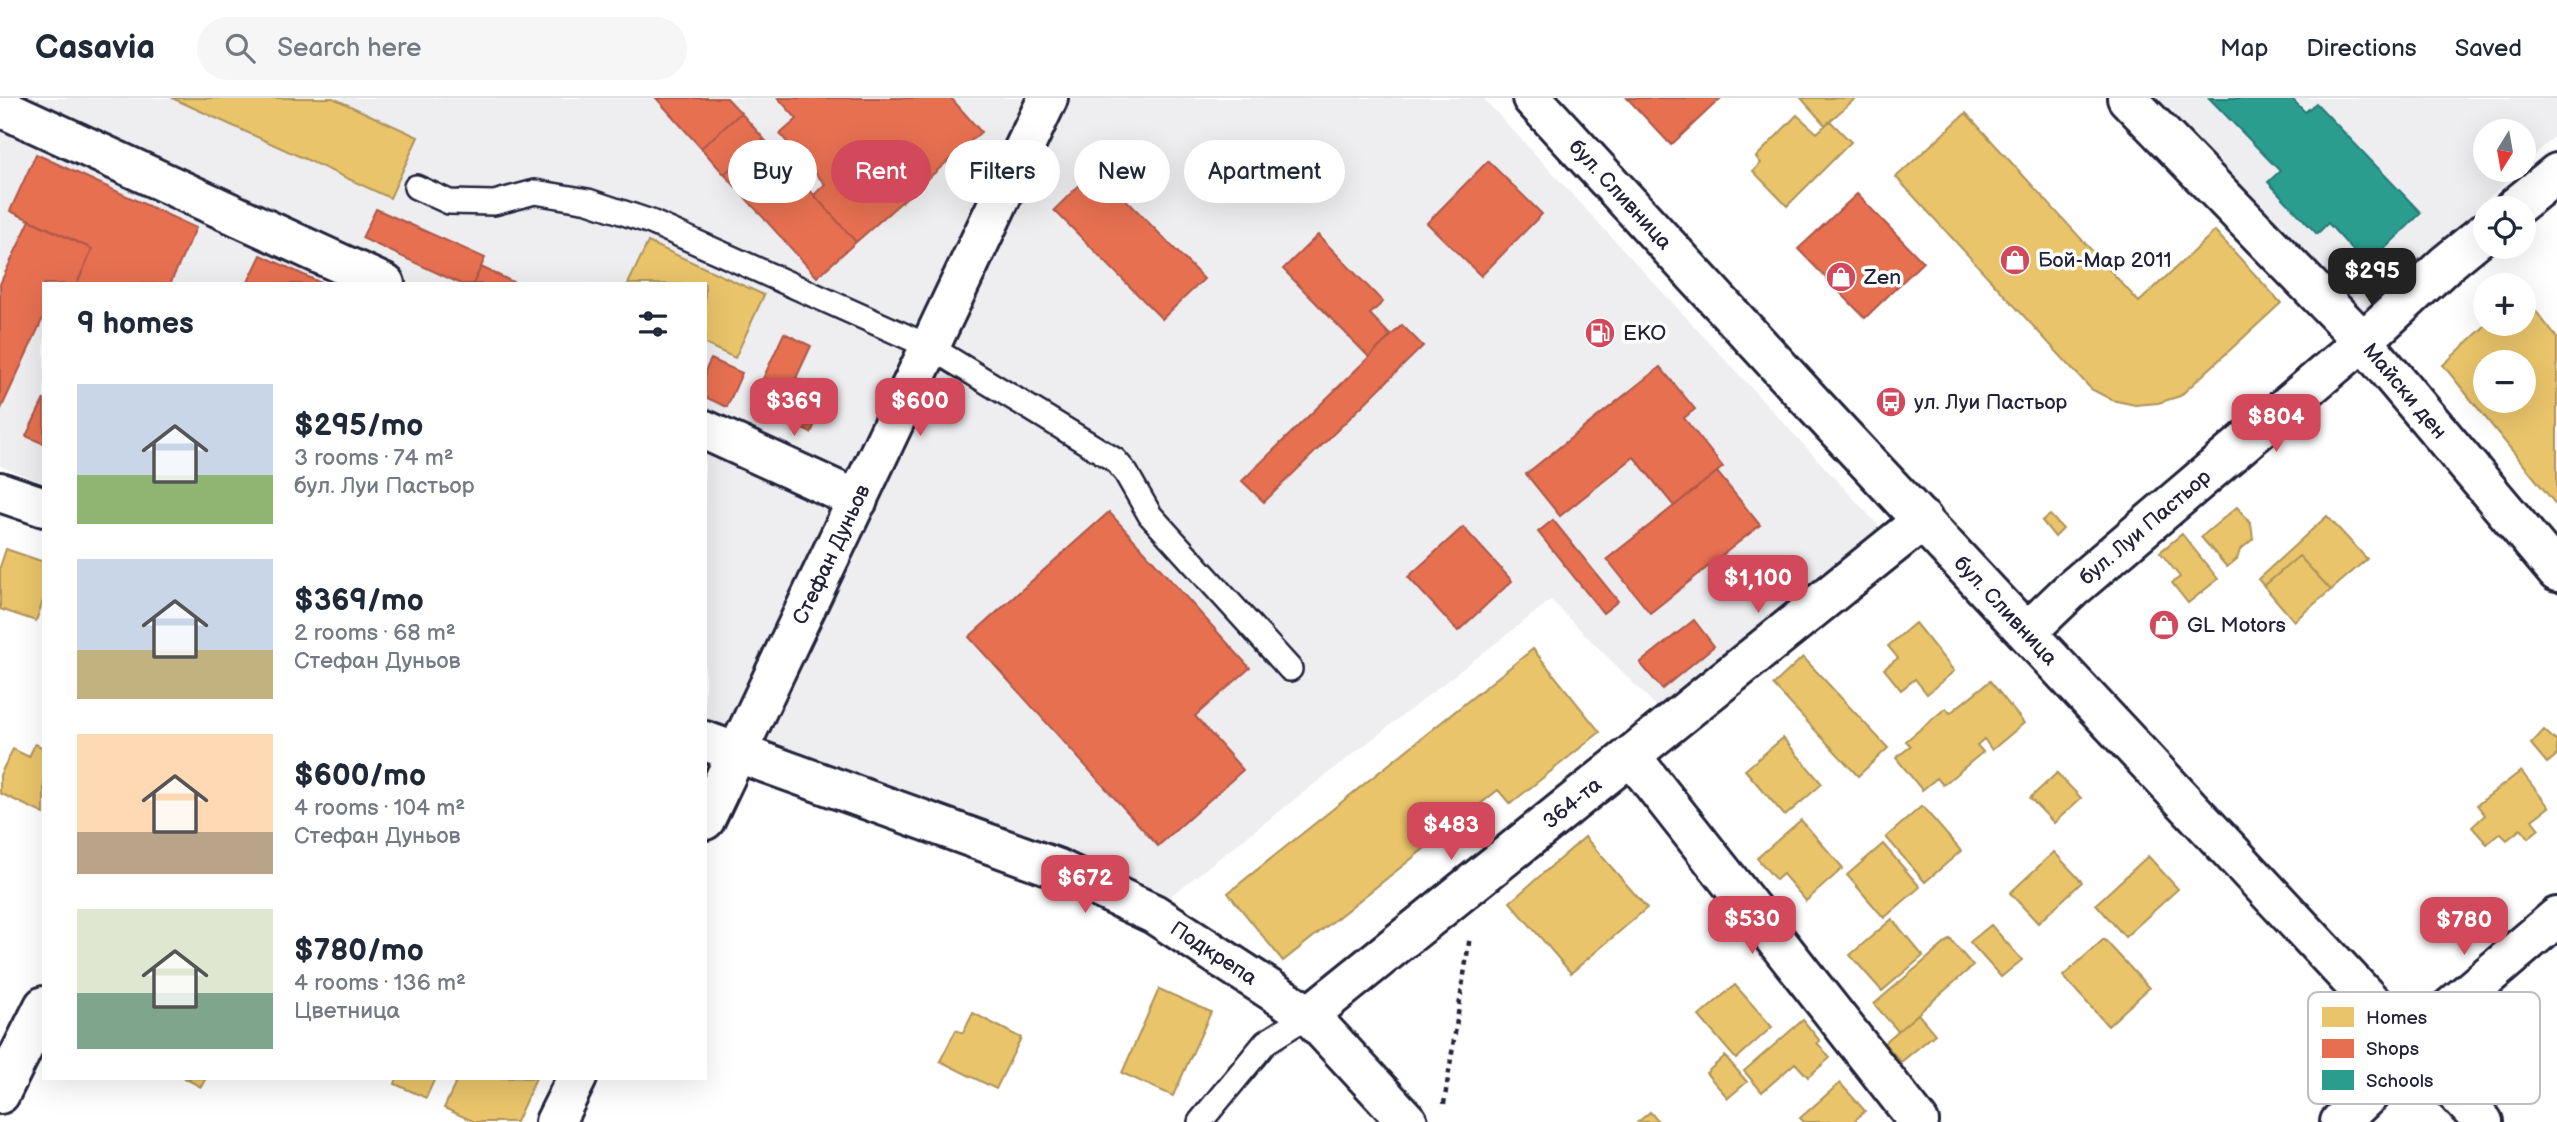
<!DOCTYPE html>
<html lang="en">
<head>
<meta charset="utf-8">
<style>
  :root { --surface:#fff; --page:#f6f6f7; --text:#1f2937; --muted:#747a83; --line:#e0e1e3; --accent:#d1495b }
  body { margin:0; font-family:"Balsamiq Sans",sans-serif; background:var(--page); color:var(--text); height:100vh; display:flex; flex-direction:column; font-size:26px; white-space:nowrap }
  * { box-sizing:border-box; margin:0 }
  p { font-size:23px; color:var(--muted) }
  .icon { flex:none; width:38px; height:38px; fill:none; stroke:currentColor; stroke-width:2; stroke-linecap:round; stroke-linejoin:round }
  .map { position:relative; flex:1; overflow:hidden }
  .drawer { position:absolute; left:42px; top:184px; width:665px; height:798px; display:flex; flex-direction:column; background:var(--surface); border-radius:0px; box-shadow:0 7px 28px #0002 }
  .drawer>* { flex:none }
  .banner { position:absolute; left:728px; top:42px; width:665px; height:63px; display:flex; gap:14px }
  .needle { width:46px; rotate:191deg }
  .tools { position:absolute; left:2473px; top:21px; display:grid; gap:14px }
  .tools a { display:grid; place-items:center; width:63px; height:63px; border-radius:50%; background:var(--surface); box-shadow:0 7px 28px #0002; font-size:35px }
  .price { position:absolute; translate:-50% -60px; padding:0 16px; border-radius:14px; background:var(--accent); color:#fff; font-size:23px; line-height:46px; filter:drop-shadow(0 2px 4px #0008) }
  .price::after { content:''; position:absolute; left:50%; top:42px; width:21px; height:16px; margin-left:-10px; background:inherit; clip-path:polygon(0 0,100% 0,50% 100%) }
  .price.current { background:#222; color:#fff }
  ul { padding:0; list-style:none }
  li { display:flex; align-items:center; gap:21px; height:175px; padding:0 35px }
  li span { display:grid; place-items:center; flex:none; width:196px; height:140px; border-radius:0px; color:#555 }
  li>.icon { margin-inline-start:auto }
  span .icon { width:84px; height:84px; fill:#fffc; stroke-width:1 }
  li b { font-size:30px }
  h2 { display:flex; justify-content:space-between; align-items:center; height:84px; padding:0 35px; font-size:30px }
  .pill { padding:0 24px; border-radius:32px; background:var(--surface); box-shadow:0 7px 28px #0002; font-size:24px; line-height:63px }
  .pill.current { background:var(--accent); color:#fff }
  header { display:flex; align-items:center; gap:42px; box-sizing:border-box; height:98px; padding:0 35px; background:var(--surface); border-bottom:2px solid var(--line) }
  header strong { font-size:33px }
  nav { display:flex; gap:38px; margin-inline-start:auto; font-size:24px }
  .search { width:490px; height:63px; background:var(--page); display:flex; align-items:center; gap:18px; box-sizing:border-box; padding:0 24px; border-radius:38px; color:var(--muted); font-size:26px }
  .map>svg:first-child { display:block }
  .built { fill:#eeeef1 }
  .homes { fill:#e9c46a; stroke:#ad935c; stroke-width:2; fill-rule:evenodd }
  .shops { fill:#e76f51; stroke:#ac584a; stroke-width:2 }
  .schools { fill:#2a9d8f; stroke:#287876; stroke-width:2 }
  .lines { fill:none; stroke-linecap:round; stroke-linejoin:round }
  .lane-casing { stroke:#22223b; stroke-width:28 }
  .street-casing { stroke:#22223b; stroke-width:44 }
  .primary-casing { stroke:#22223b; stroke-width:44 }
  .path { stroke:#22223b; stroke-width:4.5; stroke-dasharray:5 5; stroke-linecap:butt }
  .lane { stroke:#fff; stroke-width:23 }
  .street { stroke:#fff; stroke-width:38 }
  .primary { stroke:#fff; stroke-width:38 }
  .labels { text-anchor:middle; stroke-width:7; stroke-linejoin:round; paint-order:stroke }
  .street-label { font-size:21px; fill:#22223b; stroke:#fff }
  .poi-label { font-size:21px; fill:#22223b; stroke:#fff; text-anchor:start }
  .key { fill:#fff; stroke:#bdbdc4; stroke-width:2 }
  .key-label { font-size:19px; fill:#22223b }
</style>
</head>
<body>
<header>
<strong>Casavia</strong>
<div class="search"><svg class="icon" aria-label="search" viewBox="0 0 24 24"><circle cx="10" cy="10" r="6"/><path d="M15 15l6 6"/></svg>Search here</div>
<nav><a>Map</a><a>Directions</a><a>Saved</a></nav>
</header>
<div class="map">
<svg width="2557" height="1024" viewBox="0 0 2557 1024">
  <rect width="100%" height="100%" fill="#fff"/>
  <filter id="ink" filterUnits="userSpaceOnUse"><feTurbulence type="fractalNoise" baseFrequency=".0143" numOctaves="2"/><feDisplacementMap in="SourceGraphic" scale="14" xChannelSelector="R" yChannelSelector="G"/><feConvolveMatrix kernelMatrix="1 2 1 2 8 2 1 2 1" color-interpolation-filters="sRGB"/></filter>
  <g filter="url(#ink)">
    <!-- built -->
    <path class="built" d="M0,0H1483L1880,429L1657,609L1551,502L1168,800L705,629V186H44V385L0,368Z
      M2147,0H2557V36L2524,67V33H2485V72H2519L2363,216Z"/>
    <!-- homes -->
    <path class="homes" d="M172,0H333L418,39L390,100Z
      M1801,0H1856L1825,27Z
      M1966,15L2139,204L2215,133L2281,205L2180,298L2158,305L2135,307L2112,302L2091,291L1896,79Z
      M1797,17L1817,35L1830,23L1851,44L1787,108L1753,73L1761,65L1756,59Z
      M648,144L764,197L735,260L705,246V186H628Z
      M2524,198L2557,240V408L2443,267L2487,226H2524ZM2485,264H2524V303H2485Z
      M2237,409L2251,426L2253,441L2240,452L2237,461L2227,469L2201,439Z
      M2050,417L2063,431L2055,439L2042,423Z
      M2327,418L2367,461L2331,492L2299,458L2264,488L2258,481Z
      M2182,436L2218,481L2188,505L2172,485L2180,479L2160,454Z
      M6,451L44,464V500L36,523L0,511V469Z
      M2299,458L2331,492L2294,523L2264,488Z
      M1915,525L1954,573L1927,596L1915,581L1901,592L1884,571L1898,560L1888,548Z
      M1533,551L1600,634L1510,706L1498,692L1283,863L1228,795Z
      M1803,559L1888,650L1858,678L1773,587Z
      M1990,583L2024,625L1992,652L1984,641L1977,647L1983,654L1943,687L1937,680L1922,692L1896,660L1911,648L1906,643L1946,610L1950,615Z
      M2544,632L2557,644V657L2547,665L2531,646Z
      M1783,640L1822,686L1785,718L1745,672Z
      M35,646L44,650V716L0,695V677L13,651L29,659Z
      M2521,673L2549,709L2532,722L2539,731L2528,740L2521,731L2507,742L2500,735L2487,746L2472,729L2485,717L2477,707Z
      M2057,675L2081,700L2054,725L2030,700Z
      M1922,708L1961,753L1925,784L1886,739Z
      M1801,722L1843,770L1806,803L1783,776L1776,782L1757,760Z
      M1585,739L1647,810L1571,875L1510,804Z
      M1883,746L1920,789L1884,820L1847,777Z
      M2054,754L2082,784L2038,825L2010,795Z
      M2148,758L2178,791L2125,839L2096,806Z
      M1892,821L1923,858L1882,893L1850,857Z
      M1991,827L2022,862L2001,879L1970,844Z
      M1950,841L1973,868L1898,933L1874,906Z
      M2104,841L2149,890L2108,928L2063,878Z
      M1735,887L1772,929L1736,961L1699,918Z
      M1159,891L1211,914L1173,998L1122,975Z
      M973,915L1021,940L996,991L940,963L956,932L963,935Z
      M1918,916L1935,936L1901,964L1884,945Z
      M1803,922L1820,943L1817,945L1830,960L1808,979L1795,965L1762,994L1744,973Z
      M1725,958L1747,984L1728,1000L1706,975Z
      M184,980H206L201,989Z
      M397,980H435L426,1000L395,986Z
      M458,980H536L516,1024H475L444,1010Z
      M1840,985L1865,1013L1853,1024H1804L1800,1020Z
      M1650,1014L1659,1024H1638Z"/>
    <!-- shops -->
    <path class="shops" d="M656,0H727L741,15L701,50Z
      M778,0H951L981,34L856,144L814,97L825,86L780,36L797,21Z
      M1627,0H1721L1671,47Z
      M741,15L764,41L724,76L701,50Z
      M764,41L856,144L817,179L724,76Z
      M36,56L196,130L170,186H77L92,151L10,113Z
      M1488,63L1542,116L1481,178L1427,125Z
      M1096,71L1204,181L1162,221L1054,112Z
      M1857,96L1923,164L1865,220L1798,151Z
      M376,111L485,160L473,186H461L362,140Z
      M30,122L92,151L77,186H44V218L0,313V186Z
      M1318,137L1383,204L1370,216L1391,238L1369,259L1283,171Z
      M261,157L323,186H247Z
      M481,169L517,186H473Z
      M1402,227L1423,248L1264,404L1242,383Z
      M784,235L811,248L796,280L829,295L811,335L778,320L782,312L754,300Z
      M711,261L742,275L727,309L705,299V273Z
      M1660,269L1695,311L1684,320L1723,369L1674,408L1634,359L1560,418L1526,376Z
      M44,301V346L26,338Z
      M1717,374L1760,427L1650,515L1607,461Z
      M1109,414L1250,570L1195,618L1243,672L1158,748L969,539Z
      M1553,422L1618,503L1603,515L1538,434Z
      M1463,429L1512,483L1458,533L1408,479Z
      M1694,522L1714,548L1662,591L1640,565Z"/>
    <!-- schools -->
    <path class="schools" d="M2209,0H2291L2305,14L2316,5L2421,115L2367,168L2328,125L2317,136L2268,84L2280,73Z"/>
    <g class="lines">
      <!-- lane casing -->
      <g class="lane-casing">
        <path id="lane" d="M416,89L449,104L494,105L535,94L588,103L651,124L930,249L1115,362L1126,375L1150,417L1290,571
          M1200,1024L1266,944L1309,917"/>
      </g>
      <!-- street casing -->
      <g class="street-casing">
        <g id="street">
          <path id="s1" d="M2127,0L2363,243L2557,474"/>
          <path d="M0,9L385,186"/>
          <path d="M2514,110L2557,75"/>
          <path d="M705,332L858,402"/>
          <path d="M0,394L44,409"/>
          <path id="s2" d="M2027,534L2072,491L2363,243L2446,166L2485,134"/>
          <path id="s3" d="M705,643L1056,770L1154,816L1309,917L1408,1024"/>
          <path d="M1631,658L1919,1024"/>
          <path id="s4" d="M705,722L1048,0"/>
          <path id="s5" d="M1309,917L1923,422"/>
          <path d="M0,996L44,908"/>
          <path d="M555,1024L577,980"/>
          <path d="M2340,1024L2380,986L2406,942L2448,912L2557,819"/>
        </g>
      </g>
      <!-- primary casing -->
      <g class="primary-casing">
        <g id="primary">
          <path id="s6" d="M1532,0L1816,309L2483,1024"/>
        </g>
      </g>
      <!-- path -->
      <path class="path" d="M1444,1006L1470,838"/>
      <!-- lane -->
      <use href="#lane" class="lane"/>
      <!-- street -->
      <use href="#street" class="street"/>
      <!-- primary -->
      <use href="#primary" class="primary"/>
    </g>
  </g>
  <!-- icons -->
  <defs>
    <g id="shop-disc" transform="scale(1.575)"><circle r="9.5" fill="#d1495b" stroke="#fff"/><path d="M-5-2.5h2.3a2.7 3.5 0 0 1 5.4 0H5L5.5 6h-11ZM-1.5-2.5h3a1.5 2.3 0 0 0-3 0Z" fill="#fff"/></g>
    <g id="fuel-disc" transform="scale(1.575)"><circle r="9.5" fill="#d1495b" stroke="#fff"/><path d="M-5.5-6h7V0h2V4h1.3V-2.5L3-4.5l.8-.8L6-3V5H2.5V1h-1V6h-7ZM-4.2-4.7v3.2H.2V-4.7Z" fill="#fff"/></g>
    <g id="bus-disc" transform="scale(1.575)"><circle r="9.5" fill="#d1495b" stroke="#fff"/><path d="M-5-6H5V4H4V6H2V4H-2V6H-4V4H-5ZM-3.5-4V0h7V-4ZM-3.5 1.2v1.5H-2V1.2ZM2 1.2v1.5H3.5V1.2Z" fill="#fff"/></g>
  </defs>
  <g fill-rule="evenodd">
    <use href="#shop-disc" x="2015" y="162"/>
    <use href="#shop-disc" x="1841" y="179"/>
    <use href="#fuel-disc" x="1600" y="235"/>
    <use href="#bus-disc" x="1891" y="304"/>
    <use href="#shop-disc" x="2164" y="527"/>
  </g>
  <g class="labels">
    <!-- street labels -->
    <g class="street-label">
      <text dy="7" stroke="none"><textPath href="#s6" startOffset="131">бул. Сливница</textPath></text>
      <text dy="7" stroke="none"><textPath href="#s1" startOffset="404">Майски ден</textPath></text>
      <text dy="7" stroke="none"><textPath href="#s2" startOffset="158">бул. Луи Пастьор</textPath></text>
      <text dy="7" stroke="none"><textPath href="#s4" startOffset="294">Стефан Дуньов</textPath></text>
      <text dy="7" stroke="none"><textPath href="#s6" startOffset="698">бул. Сливница</textPath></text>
      <text dy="7" stroke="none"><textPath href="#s5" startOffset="338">364-та</textPath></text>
      <text dy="7" stroke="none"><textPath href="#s3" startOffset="553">Подкрепа</textPath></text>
    </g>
    <!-- poi labels -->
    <g class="poi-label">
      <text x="2038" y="169">Бой-Мар 2011</text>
      <text x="1864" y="186">Zen</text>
      <text x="1623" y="242">EKO</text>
      <text x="1914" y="311">ул. Луи Пастьор</text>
      <text x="2187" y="534">GL Motors</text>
    </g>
  </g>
  <!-- legend -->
  <rect x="2308" y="894" width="232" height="112" rx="10" class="key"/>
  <rect x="2322" y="909" width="32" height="20" fill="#e9c46a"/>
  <rect x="2322" y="941" width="32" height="19" fill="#e76f51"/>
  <rect x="2322" y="972" width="32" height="20" fill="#2a9d8f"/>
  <g class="key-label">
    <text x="2366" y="926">Homes</text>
    <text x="2366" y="957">Shops</text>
    <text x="2366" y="989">Schools</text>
  </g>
</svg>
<div class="tools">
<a><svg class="needle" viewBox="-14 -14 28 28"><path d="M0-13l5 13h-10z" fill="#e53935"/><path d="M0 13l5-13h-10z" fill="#747a83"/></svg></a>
<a><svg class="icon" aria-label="locate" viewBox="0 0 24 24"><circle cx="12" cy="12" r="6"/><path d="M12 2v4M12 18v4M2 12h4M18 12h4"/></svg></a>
<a>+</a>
<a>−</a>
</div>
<b class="price current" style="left:2372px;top:210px">$295</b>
<b class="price" style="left:794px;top:340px">$369</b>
<b class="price" style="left:920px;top:340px">$600</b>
<b class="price" style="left:2276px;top:356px">$804</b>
<b class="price" style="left:1758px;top:517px">$1,100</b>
<b class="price" style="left:1451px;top:764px">$483</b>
<b class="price" style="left:1085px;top:817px">$672</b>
<b class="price" style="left:1752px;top:858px">$530</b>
<b class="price" style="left:2464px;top:859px">$780</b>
<div class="banner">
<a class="pill">Buy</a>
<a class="pill current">Rent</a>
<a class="pill">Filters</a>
<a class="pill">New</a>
<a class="pill">Apartment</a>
</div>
<section class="drawer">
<h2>9 homes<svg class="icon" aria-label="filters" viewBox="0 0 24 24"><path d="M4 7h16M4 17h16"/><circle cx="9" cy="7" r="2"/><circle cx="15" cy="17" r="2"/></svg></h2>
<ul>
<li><span style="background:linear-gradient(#c9d6e8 65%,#8fb573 0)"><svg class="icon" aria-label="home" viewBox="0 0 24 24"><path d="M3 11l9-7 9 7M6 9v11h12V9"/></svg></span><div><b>$295/mo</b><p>3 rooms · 74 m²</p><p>бул. Луи Пастьор</p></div></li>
<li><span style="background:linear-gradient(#c9d6e8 65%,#c2b280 0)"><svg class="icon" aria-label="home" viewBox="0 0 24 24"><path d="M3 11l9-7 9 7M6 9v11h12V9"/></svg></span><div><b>$369/mo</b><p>2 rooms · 68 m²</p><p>Стефан Дуньов</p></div></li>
<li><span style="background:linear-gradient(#ffd9b3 70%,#b9a48a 0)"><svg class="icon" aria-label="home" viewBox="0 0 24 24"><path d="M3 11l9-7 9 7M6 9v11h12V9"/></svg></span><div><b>$600/mo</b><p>4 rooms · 104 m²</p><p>Стефан Дуньов</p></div></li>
<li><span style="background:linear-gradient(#dfe7d0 60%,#7fa58c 0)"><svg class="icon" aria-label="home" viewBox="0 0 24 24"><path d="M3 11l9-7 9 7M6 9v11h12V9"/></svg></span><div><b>$780/mo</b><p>4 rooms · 136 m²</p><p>Цветница</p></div></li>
</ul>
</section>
</div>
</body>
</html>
